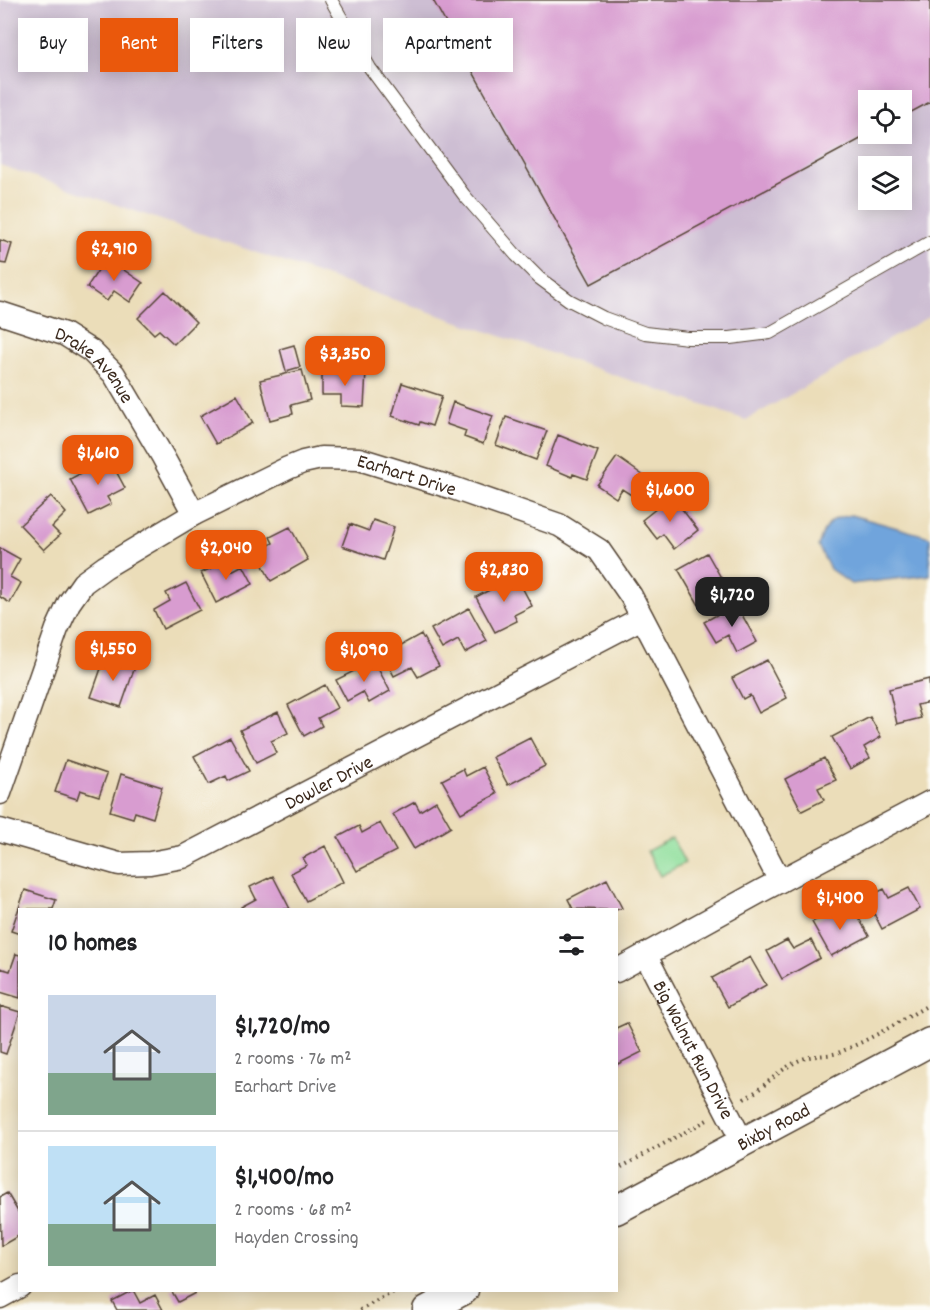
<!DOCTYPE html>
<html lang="en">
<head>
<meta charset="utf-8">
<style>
  :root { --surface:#fff; --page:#f6f6f6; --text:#202124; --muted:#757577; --line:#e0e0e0; --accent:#ea580c }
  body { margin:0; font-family:Dekko,sans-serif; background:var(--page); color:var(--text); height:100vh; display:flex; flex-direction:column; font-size:22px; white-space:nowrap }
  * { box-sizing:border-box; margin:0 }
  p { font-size:20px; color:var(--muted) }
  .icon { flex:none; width:33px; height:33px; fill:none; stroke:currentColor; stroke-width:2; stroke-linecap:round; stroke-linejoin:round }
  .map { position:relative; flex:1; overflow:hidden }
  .panel { position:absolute; left:18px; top:908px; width:600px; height:384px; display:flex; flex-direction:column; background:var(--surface); border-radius:0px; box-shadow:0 3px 15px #0003 }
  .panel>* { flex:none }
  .guide { position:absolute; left:18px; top:18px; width:600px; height:54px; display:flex; gap:12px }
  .tools { position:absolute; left:858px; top:90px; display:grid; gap:12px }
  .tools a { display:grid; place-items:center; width:54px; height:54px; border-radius:0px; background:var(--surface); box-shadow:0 3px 15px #0003; font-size:30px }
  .price { position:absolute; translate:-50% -51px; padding:0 14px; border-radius:12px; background:var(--accent); color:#fff; font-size:20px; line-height:39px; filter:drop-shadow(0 2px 3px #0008) }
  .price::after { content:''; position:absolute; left:50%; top:36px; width:18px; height:14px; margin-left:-9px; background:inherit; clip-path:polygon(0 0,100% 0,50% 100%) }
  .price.selected { background:#222; color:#fff }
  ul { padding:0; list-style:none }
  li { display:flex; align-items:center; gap:18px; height:150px; padding:0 30px }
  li+li { border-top:2px solid var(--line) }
  li span { display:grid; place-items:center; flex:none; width:168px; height:120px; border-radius:0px; color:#555 }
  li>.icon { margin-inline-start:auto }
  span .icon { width:72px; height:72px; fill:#fffc; stroke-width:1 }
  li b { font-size:26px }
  h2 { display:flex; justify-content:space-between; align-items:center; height:72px; padding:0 30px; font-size:26px }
  .chip { padding:0 21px; border-radius:0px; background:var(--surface); box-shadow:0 3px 15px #0003; font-size:21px; line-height:54px }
  .chip.selected { background:var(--accent); color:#fff }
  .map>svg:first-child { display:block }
  .industrial { fill:#cdbed3; fill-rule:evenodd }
  .green { fill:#91df9d; stroke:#66845e; stroke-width:1.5 }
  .water { fill:#6fa4dc; stroke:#55677d; stroke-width:1.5 }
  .building { fill:#d89cd0 }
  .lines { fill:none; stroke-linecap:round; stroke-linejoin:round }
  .service-casing { stroke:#554535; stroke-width:14 }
  .minor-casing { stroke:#554535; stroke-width:25 }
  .tertiary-casing { stroke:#554535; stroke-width:31 }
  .path { stroke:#554535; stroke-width:4; stroke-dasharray:1.5 4.5; stroke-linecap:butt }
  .service { stroke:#fff; stroke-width:12 }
  .minor { stroke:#fff; stroke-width:22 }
  .tertiary { stroke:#fff; stroke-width:28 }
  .labels { text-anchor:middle; stroke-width:6; stroke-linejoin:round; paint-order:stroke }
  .street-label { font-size:20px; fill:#3b2a1e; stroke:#fdfcf7 }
</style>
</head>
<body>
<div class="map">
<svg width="930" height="1310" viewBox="0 0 930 1310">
  <rect width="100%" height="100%" fill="#fdfcf7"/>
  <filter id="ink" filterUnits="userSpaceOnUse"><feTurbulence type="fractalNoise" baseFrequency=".0167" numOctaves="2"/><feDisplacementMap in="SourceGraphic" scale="12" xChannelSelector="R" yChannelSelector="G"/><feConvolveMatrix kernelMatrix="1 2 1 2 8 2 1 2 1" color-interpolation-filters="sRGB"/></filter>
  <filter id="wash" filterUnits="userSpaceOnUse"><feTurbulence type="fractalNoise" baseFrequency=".008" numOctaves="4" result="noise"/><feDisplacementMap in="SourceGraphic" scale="24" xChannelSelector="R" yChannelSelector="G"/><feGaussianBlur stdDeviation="1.35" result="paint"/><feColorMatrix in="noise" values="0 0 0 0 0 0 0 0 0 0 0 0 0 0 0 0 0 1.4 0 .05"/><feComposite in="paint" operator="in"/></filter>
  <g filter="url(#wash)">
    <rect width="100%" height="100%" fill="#ebddb9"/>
    <!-- industrial -->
    <path class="industrial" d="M0,0H930V316L746,420L0,165ZM868,100H902V134H868ZM868,166H902V200H868Z"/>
    <!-- green -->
    <path class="green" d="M672,838L685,863L660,876L647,851Z"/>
    <!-- water -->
    <path class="water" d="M851,515L930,537V575L851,584L830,569L818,546C825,526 828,518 851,515Z"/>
    <g id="blocks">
      <!-- building -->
      <path class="building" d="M433,0H930V102L902,117V100H868V135L591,284Z
        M0,240L12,244L6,264L0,263Z
        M106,258L143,283L130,302L114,291L107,301L87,287Z
        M165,291L196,322L174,344L159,330L154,334L138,318Z
        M294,345L300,367L286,371L280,349Z
        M302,370L310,400L291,405L293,414L270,420L260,380Z
        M322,370L366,372L364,407L341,406V395H322Z
        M402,383L442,396L432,426L420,422L419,425L392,416Z
        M237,395L253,423L216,444L200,416Z
        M453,402L493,416L483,444L464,437L466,431L446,424Z
        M506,417L547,431L536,460L496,445Z
        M558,435L598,451L587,479L573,474L572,477L546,466Z
        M617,457L651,481L639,500L622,489L616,498L597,485Z
        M109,458L125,488L107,497L111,504L89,515L70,479Z
        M51,496L66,513L52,527L60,535L44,550L20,525Z
        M672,496L698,530L674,549L663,534L657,539L642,520Z
        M373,520L394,527L383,560L342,546L350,524L369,531Z
        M290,527L308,560L271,581L256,552L273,543L270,537Z
        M0,548L20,559L10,577L21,583L10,603L0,597Z
        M707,553L728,590L700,607L678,569Z
        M222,563L228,573L243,565L253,584L216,603L201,573Z
        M516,576L532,606L514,615L517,621L495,632L476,597Z
        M186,583L200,610L163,629L154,610L170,601L166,593Z
        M736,604L757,642L737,653L728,635L716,642L704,622Z
        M469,608L487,641L465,653L458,640L442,649L431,629Z
        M421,634L439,666L418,677L412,667L394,676L383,655Z
        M105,657L135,667L121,707L91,697Z
        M767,660L787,698L759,713L750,695L743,699L732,678Z
        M374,661L390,691L369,703L363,692L347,701L336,680Z
        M929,679L930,702L917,705L921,718L897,724L889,689Z
        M325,685L337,708L318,718L322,726L304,736L288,705Z
        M278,712L288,733L271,741L276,753L256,763L240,730Z
        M870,717L881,737L864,747L870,758L850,769L832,737Z
        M230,737L249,771L228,781L226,776L209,784L194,756Z
        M530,738L545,766L508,785L493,757Z
        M824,758L836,780L818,788L824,800L802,811L785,779Z
        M66,760L107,774L99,796L80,790L77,799L55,792Z
        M483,767L497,794L461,813L442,780L463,769L466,776Z
        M121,774L162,787L153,818L135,812L133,818L110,811Z
        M436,801L451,827L414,849L393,814L415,802L420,811Z
        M380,823L396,851L357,871L338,837L359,826L362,833Z
        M325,846L343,882L306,901L291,873L307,865L303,858Z
        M273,876L290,909H243L241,907L256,899L250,887Z
        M607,879L622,908L616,910L573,909L568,899Z
        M909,888L920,909L882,929L866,898L884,889L889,898Z
        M25,890L56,900L53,909H20V934L11,931Z
        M853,908L869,936L831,956L812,922L833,911L837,917Z
        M787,940L793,949L811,940L820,958L782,979L767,951Z
        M16,954L20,955V998L0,992V968L10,971Z
        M750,957L766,985L728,1007L712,978Z
        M0,1006L20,1012L6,1054L0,1052Z
        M627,1023L642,1052L616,1065V1028Z
        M7,1193L20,1215V1235L1,1246L0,1197Z
        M133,1290L140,1303L155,1295L163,1310H117L112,1301Z
        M171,1290H201L178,1302Z"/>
    </g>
  </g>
  <g filter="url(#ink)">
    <use href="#blocks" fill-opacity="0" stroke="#554535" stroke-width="1.5"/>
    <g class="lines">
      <!-- service casing -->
      <g class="service-casing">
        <path id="service" d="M331,0L370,68L464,195L516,255L539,278L569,300L604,318L645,333L688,338H730L770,333L930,242"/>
      </g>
      <!-- minor casing -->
      <g class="minor-casing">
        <g id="minor">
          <path id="s1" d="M0,313L64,334L91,351L114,374L163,457L194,514"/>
          <path id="s2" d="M0,793L57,629L69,603L83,583L105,567L194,514L288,468L303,462L321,458L359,459L453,488L559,525L599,550L631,596L780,881"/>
          <path id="s3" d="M0,830L119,864L150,863L183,857L642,618"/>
          <path id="s4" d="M646,956L743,1143"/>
          <path d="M616,971L761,891L930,802"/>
          <path d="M0,1297L20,1286"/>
        </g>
      </g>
      <!-- tertiary casing -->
      <g class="tertiary-casing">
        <g id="tertiary">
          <path id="s5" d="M616,1210L930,1042"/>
          <path d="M427,1310L464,1290"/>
        </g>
      </g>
      <!-- path -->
      <path class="path" d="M744,1099C766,1087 776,1071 800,1060C813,1054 828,1057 840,1052C871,1039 901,1021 930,1004
        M616,1170L709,1119
        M360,1310L397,1290"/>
      <!-- service -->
      <use href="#service" class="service"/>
      <!-- minor -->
      <use href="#minor" class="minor"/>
      <!-- tertiary -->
      <use href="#tertiary" class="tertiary"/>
    </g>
  </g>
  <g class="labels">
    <!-- street labels -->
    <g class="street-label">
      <text dy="7" stroke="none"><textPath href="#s1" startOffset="111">Drake Avenue</textPath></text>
      <text dy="7" stroke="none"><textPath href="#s2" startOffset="585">Earhart Drive</textPath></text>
      <text dy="7" stroke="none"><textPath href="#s3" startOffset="352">Dowler Drive</textPath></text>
      <text dy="7" stroke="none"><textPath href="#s4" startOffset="105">Big Walnut Run Drive</textPath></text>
      <text dy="7" stroke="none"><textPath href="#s5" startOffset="178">Bixby Road</textPath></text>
    </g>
  </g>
</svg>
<div class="tools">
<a><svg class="icon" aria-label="locate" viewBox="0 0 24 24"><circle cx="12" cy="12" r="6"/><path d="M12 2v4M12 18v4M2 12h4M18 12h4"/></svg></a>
<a><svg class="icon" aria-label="layers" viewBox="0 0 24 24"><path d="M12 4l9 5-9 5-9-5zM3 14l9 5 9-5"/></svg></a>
</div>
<b class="price" style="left:114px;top:282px">$2,910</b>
<b class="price" style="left:345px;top:387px">$3,350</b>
<b class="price" style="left:98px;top:486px">$1,610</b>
<b class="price" style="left:670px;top:523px">$1,600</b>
<b class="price" style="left:226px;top:581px">$2,040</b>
<b class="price" style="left:504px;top:603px">$2,830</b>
<b class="price selected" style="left:732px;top:628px">$1,720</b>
<b class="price" style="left:113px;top:682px">$1,550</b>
<b class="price" style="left:364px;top:683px">$1,090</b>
<b class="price" style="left:840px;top:931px">$1,400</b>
<div class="guide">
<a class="chip">Buy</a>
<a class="chip selected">Rent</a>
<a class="chip">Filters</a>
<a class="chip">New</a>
<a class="chip">Apartment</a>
</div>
<section class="panel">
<h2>10 homes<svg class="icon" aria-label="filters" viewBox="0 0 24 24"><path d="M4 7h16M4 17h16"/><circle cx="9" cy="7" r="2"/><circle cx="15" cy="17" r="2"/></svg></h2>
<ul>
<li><span style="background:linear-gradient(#c9d6e8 65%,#7fa58c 0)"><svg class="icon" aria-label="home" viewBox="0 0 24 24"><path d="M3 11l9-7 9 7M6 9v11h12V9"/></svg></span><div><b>$1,720/mo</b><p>2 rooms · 76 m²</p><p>Earhart Drive</p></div></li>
<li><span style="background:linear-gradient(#bfe0f5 65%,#7fa58c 0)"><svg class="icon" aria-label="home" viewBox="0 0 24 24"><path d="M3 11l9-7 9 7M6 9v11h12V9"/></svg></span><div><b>$1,400/mo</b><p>2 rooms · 68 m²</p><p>Hayden Crossing</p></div></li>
</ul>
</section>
</div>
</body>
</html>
